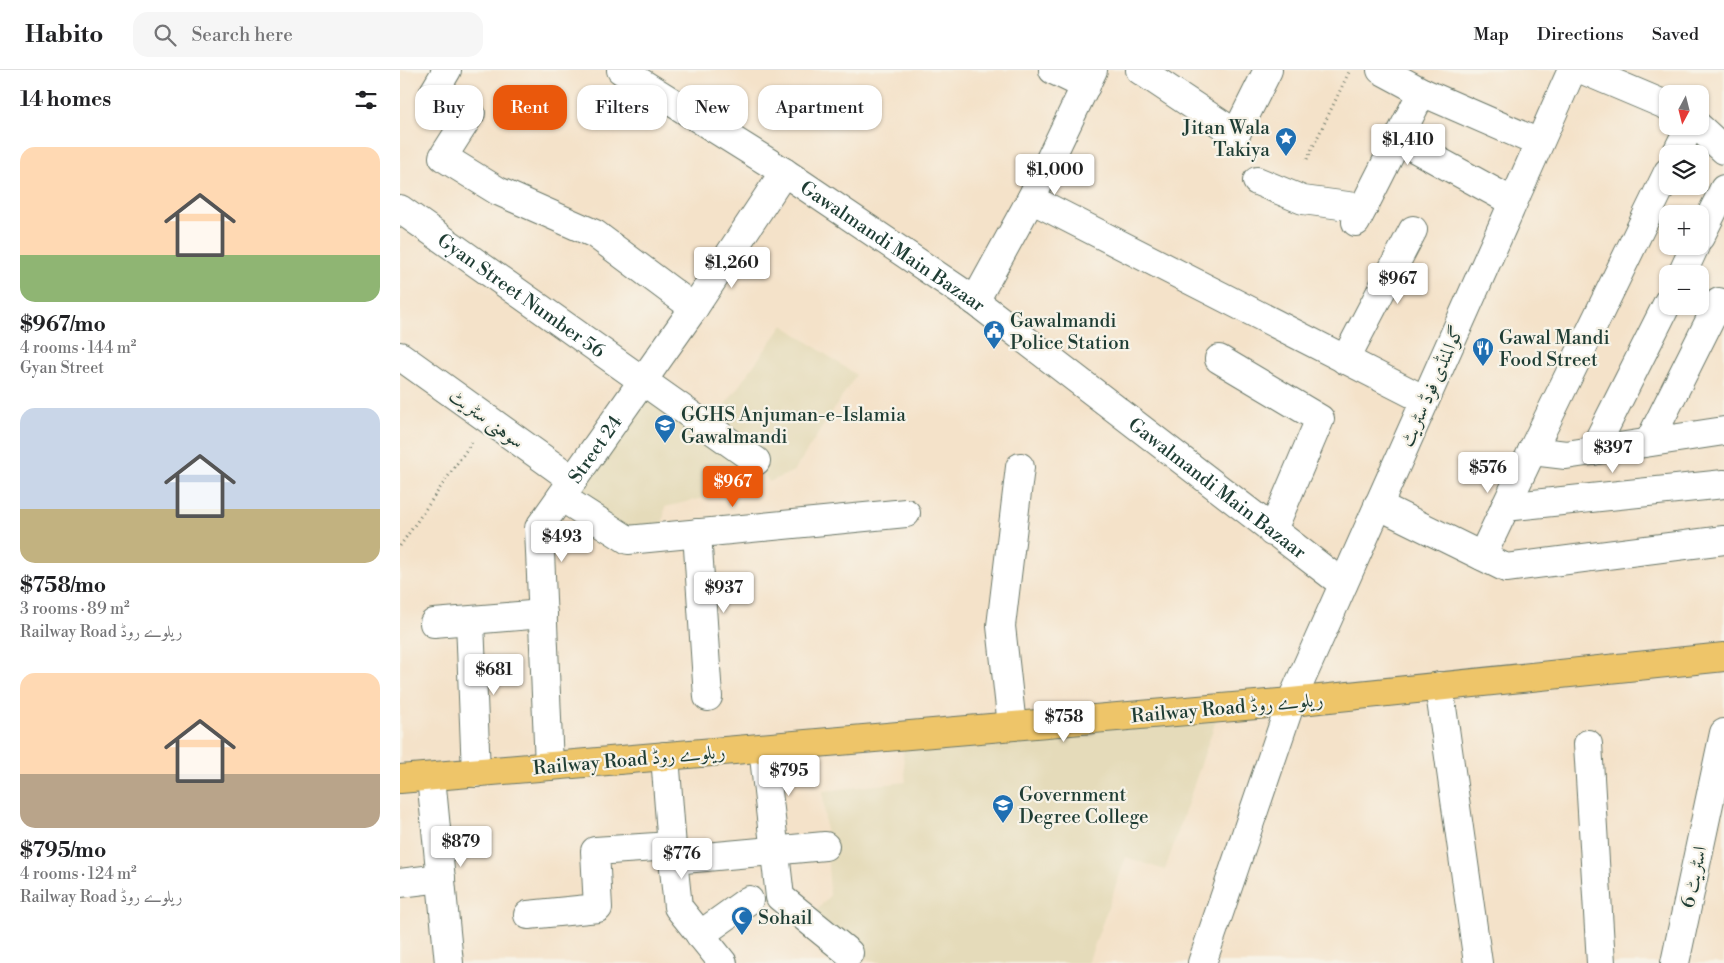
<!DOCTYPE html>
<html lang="en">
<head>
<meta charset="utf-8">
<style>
  :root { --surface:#fff; --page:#f6f6f6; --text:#202124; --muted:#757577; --line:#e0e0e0; --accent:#ea580c }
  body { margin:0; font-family:"Libre Bodoni",Amiri,serif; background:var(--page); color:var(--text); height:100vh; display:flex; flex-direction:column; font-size:19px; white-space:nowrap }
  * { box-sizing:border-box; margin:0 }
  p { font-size:16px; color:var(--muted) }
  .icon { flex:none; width:28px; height:28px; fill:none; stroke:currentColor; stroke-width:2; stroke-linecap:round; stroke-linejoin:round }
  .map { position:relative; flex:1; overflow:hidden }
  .details { display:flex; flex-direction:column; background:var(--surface); width:400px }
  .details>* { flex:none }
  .guide { position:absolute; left:15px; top:15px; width:475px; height:45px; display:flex; gap:10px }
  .needle { width:32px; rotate:187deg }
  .fabs { position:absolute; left:1259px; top:15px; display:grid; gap:10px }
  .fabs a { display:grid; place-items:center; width:50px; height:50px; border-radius:10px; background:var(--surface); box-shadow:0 1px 4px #0004; font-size:25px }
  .price { position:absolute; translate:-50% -42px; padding:0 11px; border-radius:5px; background:#fff; color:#222; font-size:16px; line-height:32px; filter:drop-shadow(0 1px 2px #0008) }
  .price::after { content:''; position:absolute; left:50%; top:30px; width:15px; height:11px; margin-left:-8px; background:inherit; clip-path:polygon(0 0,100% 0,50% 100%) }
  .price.active { background:var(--accent); color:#fff }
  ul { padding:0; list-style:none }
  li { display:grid; align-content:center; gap:10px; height:265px; padding:0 20px }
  li span { display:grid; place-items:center; height:155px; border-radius:15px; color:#555 }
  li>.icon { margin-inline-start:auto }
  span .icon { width:90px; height:90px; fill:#fffc; stroke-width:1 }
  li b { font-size:21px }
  h2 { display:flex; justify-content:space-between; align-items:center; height:60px; padding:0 20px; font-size:21px }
  .pill { padding:0 18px; border-radius:15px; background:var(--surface); box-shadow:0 1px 4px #0004; font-size:18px; line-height:45px }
  .pill.active { background:var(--accent); color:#fff }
  header { display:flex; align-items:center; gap:30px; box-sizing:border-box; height:70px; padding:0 25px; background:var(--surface); border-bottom:1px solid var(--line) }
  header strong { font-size:24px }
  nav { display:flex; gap:28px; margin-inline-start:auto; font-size:18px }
  .search { width:350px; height:45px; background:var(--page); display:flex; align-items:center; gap:12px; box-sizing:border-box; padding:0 18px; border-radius:15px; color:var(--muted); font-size:19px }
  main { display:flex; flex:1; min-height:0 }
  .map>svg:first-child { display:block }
  .built { fill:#e5dbba }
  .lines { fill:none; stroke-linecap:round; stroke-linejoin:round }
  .minor-casing { stroke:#6a7768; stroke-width:30 }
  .major-casing { stroke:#6a7768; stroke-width:30 }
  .path { stroke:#6a7768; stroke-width:3; stroke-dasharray:1 4; stroke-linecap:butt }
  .minor { stroke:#fff; stroke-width:28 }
  .major { stroke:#eec569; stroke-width:28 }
  .labels { text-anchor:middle; stroke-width:4.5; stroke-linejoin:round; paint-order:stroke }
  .poi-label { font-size:19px; fill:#1f3d34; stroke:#f7f3e8; text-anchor:start }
  .street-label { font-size:19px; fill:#1f3d34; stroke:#f7f3e8 }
</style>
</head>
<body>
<header>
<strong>Habito</strong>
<div class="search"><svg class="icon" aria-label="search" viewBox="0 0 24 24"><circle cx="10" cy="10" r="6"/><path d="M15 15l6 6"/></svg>Search here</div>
<nav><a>Map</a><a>Directions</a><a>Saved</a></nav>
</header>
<main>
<section class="details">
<h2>14 homes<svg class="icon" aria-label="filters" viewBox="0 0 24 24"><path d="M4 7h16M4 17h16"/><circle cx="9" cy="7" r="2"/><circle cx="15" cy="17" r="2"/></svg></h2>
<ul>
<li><span style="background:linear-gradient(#ffd9b3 70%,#8fb573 0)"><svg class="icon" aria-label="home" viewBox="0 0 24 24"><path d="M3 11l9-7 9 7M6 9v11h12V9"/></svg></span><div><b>$967/mo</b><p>4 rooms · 144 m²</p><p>Gyan Street</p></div></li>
<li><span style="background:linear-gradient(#c9d6e8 65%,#c2b280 0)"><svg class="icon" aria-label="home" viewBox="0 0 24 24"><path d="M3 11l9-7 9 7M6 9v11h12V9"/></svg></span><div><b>$758/mo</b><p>3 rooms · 89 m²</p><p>Railway Road ریلوے روڈ</p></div></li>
<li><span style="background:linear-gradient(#ffd9b3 65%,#b9a48a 0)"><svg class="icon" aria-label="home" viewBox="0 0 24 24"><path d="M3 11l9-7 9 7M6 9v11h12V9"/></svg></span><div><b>$795/mo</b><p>4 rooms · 124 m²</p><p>Railway Road ریلوے روڈ</p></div></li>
</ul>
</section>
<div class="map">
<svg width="1324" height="893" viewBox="0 0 1324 893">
  <rect width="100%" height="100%" fill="#f7f3e8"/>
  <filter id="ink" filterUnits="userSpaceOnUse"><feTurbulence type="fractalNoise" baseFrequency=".02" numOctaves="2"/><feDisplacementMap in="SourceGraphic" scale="10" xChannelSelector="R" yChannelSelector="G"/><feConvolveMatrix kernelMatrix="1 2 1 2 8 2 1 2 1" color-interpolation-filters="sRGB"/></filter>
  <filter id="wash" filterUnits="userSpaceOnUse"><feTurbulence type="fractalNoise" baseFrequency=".0096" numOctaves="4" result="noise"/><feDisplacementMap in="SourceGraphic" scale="20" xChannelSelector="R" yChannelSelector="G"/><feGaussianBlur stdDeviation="1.12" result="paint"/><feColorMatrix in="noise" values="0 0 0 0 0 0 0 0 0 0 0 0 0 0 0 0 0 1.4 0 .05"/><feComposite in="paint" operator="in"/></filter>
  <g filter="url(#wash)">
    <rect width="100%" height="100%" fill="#f4e2c9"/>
    <!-- built -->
    <path class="built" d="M383,255L456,305L394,401L369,412L356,391L345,418L265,437L261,467L228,470L161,427L243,310L309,357Z
      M820,638L765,800L726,787L688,893H481L449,883L409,850L430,825L423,721L506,712L501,666Z"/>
  </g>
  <g filter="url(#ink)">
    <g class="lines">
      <!-- minor casing -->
      <g class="minor-casing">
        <g id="minor">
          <path d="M47,0L34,22L71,43L43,87L98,121L195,164L294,238"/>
          <path id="s1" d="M221,0L384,102L575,231L943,514"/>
          <path d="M653,0L686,16"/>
          <path d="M740,0L836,64L868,0"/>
          <path d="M981,0L1022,22L1139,73"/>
          <path d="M1183,0L1268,36"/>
          <path d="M1298,56L1324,80"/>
          <path d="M998,69L1113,132"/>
          <path d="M1276,84L1290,56"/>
          <path d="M1268,102L1132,381L1166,385L1324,361"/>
          <path d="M857,111L903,130L963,138"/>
          <path d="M631,129L1025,330"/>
          <path id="s2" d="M0,139L356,391"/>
          <path d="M956,152L1022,22"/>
          <path d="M1300,167L1324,119"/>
          <path d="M1282,204L1295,176"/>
          <path d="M575,231L631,129L693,0"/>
          <path d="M0,286L173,410"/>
          <path d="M819,289L920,349L872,462"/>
          <path d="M945,290L1013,160"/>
          <path d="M1249,372L1319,232L1324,236"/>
          <path d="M1193,381L1268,232"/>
          <path d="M161,427L228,470L506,443"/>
          <path d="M978,435L1106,498L1324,470"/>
          <path d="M1105,437L1324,414"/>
          <path d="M297,463L308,627"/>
          <path d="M1082,486L1132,381"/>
          <path d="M70,551L76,703"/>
          <path d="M34,553L143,544"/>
          <path d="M1039,616L1078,893"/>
          <path d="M612,656L601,556L620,397"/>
          <path d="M1188,674L1201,893"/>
          <path d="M363,678L380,827L449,883"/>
          <path d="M265,686L273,790L425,776"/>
          <path id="s3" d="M149,696L139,458L294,238L384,102"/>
          <path d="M31,707L49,893"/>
          <path d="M273,790L278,837L323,893"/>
          <path d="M0,813L41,808"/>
          <path d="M128,845L198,838L195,781L271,776"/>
          <path d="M300,865L349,830"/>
          <path d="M802,893L891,632L1172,0"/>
          <path d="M1275,893L1324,663"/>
        </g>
      </g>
      <!-- major casing -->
      <g class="major-casing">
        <path id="major" d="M0,709L891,632L1324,587"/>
      </g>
      <!-- path -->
      <path class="path" d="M907,89L950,0
        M0,476L72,372"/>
      <!-- minor -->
      <use href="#minor" class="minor"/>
      <!-- major -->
      <use href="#major" class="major"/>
    </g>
  </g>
  <!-- icons -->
  <defs>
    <g id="sight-pin" transform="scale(1.125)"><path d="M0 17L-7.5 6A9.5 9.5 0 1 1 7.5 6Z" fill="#1f6fb2" stroke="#f7f3e8"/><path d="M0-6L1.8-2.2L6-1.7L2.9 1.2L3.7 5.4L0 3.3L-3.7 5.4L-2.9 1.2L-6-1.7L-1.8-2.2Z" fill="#fff"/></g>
    <g id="civic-pin" transform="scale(1.125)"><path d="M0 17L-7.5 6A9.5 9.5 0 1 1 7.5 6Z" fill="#1f6fb2" stroke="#f7f3e8"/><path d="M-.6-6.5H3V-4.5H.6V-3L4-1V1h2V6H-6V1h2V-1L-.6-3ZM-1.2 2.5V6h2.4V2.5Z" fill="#fff"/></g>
    <g id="restaurant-pin" transform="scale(1.125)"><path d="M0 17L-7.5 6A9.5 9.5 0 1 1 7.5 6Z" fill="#1f6fb2" stroke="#f7f3e8"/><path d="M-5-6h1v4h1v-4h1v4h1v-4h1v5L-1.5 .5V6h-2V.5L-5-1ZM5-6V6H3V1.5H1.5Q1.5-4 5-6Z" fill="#fff"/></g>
    <g id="school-pin" transform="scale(1.125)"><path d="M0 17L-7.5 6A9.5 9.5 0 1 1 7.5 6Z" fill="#1f6fb2" stroke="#f7f3e8"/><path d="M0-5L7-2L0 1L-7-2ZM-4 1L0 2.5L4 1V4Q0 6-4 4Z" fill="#fff"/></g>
    <g id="mosque-pin" transform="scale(1.125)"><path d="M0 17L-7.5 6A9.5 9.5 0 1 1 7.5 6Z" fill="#1f6fb2" stroke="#f7f3e8"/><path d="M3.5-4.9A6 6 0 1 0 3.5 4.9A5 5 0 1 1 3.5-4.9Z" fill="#fff"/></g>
  </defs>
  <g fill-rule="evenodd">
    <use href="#sight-pin" x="886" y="68"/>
    <use href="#civic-pin" x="594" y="261"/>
    <use href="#restaurant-pin" x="1083" y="278"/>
    <use href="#school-pin" x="265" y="355"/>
    <use href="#school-pin" x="603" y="735"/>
    <use href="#mosque-pin" x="342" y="847"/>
  </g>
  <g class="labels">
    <!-- poi labels -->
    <g class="poi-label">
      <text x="870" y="64" text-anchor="end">Jitan Wala<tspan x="870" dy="22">Takiya</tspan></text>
      <text x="610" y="257">Gawalmandi<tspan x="610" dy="22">Police Station</tspan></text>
      <text x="1099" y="274">Gawal Mandi<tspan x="1099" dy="22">Food Street</tspan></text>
      <text x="281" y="351">GGHS Anjuman-e-Islamia<tspan x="281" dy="22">Gawalmandi</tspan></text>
      <text x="619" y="731">Government<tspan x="619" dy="22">Degree College</tspan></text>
      <text x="358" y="854">Sohail</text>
    </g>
    <!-- street labels -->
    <g class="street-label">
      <text dy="7" stroke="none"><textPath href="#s1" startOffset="324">Gawalmandi Main Bazaar</textPath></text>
      <text dy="7" stroke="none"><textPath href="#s2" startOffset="149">Gyan Street Number 56</textPath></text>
      <text transform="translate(1031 316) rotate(-66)" y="7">گوالمنڈی فوڈ سٹریٹ</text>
      <text transform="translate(87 348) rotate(36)" y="7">سوہنی سٹریٹ</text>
      <text dy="7" stroke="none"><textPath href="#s3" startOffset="335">Street 24</textPath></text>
      <text dy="7" stroke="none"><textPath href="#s1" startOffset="729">Gawalmandi Main Bazaar</textPath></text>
      <text transform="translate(827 637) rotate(-5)" y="7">Railway Road ریلوے روڈ</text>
      <text transform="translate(229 689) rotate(-5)" y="7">Railway Road ریلوے روڈ</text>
      <text transform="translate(1293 807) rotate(-78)" y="7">اسٹریٹ 6</text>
    </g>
  </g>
</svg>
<div class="fabs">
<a><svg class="needle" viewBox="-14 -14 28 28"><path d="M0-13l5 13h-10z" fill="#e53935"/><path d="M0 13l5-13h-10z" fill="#757577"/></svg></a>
<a><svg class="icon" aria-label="layers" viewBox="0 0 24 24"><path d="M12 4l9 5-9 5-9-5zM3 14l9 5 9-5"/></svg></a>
<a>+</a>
<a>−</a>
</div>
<b class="price" style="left:1008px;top:96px">$1,410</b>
<b class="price" style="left:655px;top:126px">$1,000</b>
<b class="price" style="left:332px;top:219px">$1,260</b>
<b class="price" style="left:998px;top:235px">$967</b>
<b class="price" style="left:1213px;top:404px">$397</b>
<b class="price" style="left:1088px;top:424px">$576</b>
<b class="price active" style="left:333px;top:438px">$967</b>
<b class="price" style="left:162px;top:493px">$493</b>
<b class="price" style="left:324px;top:544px">$937</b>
<b class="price" style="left:94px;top:626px">$681</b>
<b class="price" style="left:664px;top:673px">$758</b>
<b class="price" style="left:389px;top:727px">$795</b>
<b class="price" style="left:61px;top:798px">$879</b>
<b class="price" style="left:282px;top:810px">$776</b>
<div class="guide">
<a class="pill">Buy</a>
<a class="pill active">Rent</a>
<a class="pill">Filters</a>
<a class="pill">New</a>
<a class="pill">Apartment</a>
</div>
</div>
</main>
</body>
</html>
